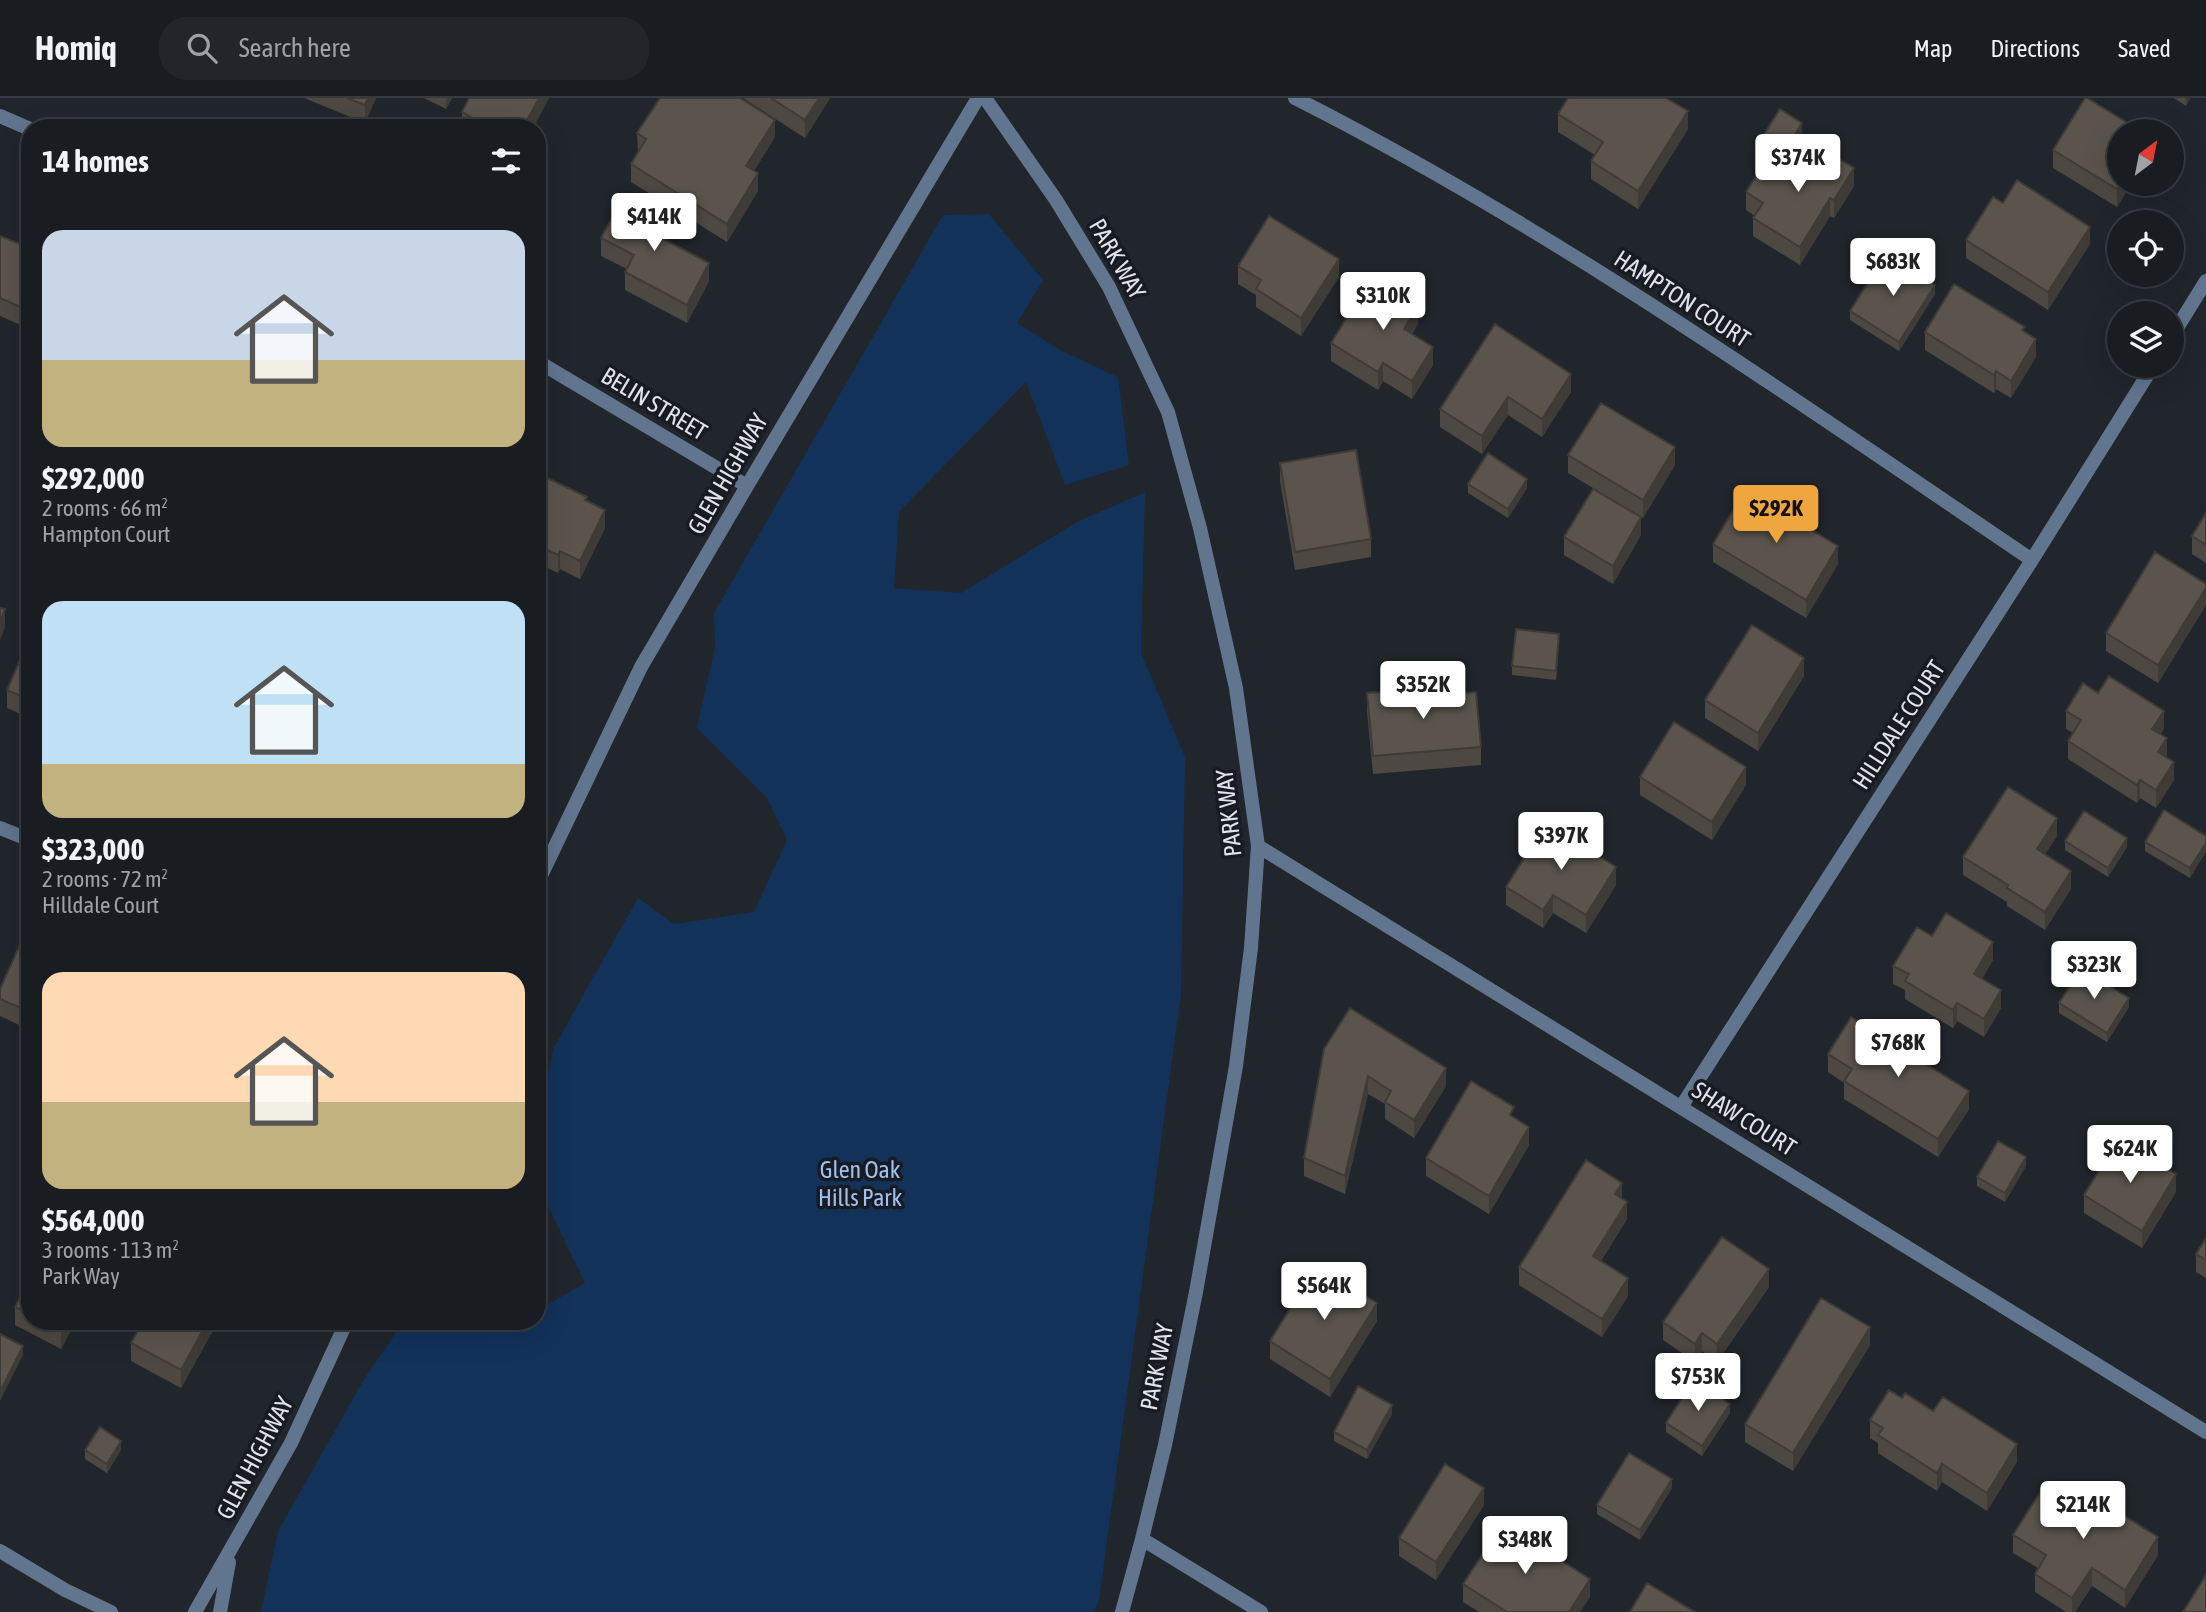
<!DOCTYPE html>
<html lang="en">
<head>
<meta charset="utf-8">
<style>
  :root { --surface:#191c21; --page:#22252a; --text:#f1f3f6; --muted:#9fa1a5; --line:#373a3f; --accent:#f0a63f }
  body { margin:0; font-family:"Asap Condensed",sans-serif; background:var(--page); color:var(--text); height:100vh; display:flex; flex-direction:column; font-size:26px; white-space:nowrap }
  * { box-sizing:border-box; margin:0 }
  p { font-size:23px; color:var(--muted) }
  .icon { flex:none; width:38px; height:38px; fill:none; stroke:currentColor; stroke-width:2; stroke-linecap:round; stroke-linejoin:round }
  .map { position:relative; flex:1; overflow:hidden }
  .details { position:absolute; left:21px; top:21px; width:525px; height:1211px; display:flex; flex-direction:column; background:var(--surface); border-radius:28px; box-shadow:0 7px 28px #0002,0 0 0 2px var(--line) }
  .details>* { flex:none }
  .needle { width:46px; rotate:32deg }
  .buttons { position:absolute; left:2107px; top:21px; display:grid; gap:14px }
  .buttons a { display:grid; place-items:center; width:77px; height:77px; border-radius:50%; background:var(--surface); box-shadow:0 7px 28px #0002,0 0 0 2px var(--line); font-size:35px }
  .price { position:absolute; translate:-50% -60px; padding:0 16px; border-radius:7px; background:#fff; color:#222; font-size:23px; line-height:46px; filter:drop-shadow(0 2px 4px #0008) }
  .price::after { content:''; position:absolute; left:50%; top:42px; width:21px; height:16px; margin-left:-10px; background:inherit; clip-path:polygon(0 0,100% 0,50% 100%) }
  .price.current { background:var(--accent); color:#111 }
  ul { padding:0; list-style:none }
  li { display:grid; align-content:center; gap:14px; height:371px; padding:0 21px }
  li span { display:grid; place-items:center; height:217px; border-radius:21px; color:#555 }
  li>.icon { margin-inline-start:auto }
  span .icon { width:126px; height:126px; fill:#fffc; stroke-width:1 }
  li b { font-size:30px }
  h2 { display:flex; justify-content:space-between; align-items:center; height:84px; padding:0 21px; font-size:30px }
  header { display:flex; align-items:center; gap:42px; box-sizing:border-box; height:98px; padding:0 35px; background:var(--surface); border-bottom:2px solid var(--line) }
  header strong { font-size:33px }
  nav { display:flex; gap:38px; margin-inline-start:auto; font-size:24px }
  .search { width:490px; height:63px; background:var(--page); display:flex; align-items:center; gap:18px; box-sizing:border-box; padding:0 24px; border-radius:28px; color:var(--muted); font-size:26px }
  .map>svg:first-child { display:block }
  .green { fill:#12325a }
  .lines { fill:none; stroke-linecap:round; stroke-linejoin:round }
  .street { stroke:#62758e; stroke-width:14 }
  .wall { fill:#4d4842 }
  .shaded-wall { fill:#3f3b36 }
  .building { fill:#5a544d; stroke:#3f3b36; stroke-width:2 }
  .labels { text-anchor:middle; stroke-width:7; stroke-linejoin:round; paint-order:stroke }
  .street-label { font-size:24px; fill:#e1e4e8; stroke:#181c22 }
  .park-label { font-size:24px; fill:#9dc1f1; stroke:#181c22 }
</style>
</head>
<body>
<header>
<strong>Homiq</strong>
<div class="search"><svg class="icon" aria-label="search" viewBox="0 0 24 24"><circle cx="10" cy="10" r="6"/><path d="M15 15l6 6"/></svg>Search here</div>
<nav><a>Map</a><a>Directions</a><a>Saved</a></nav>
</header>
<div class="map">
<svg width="2206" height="1514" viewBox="0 0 2206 1514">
  <rect width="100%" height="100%" fill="#21262c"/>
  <!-- green -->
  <path class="green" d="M989,116L1043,182L1017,225L1060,252L1118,279L1129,367L1065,387L1026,284L899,414L894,490L961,495L1077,424L1145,394L1141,555L1185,659L1181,896L1099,1502L1094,1514H261L278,1433L366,1278L404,1223H537V1213L585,1185L537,1085V1037L553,951L638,800L674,826L754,814L787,742L767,700L697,630L715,549L714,515L943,117Z"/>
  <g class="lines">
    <!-- street -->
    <path class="street" d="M985,0L1056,102L1109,189L1168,314L1200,430L1236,590L1258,748L1251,850L1236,968L1196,1194L1165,1347L1142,1441L1122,1514
      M1295,0C1554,131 1792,300 2032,462
      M0,18L30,31
      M2172,238L2206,183
      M537,263L747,388
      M0,730L30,742
      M1258,748L2206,1334
      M537,786L641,569L747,388L978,0
      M1681,1009L2032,462L2153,268
      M1142,1441L1261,1514
      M0,1453L65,1492L111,1514
      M195,1514L291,1345L347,1223
      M220,1514L229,1464"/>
  </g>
  <!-- wall -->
  <path class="wall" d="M304,0H376L365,25Z
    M424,0H452L446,11Z
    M469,0H549L533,30H462V14Z
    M743,0H830L805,40Z
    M2174,0H2190L2186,8Z
    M1558,16L1688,31L1638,111L1591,81V63L1595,57L1558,34Z
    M1802,34L1780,70L1783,73L1854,88L1834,120L1830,118L1800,167L1753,138V120L1755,118L1746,112V94L1765,63L1756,58V49Z
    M637,35L775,39L754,73L758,93L727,144L631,84V66L638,54Z
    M2053,52L2119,86H2141L2139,90L2131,86L2117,109L2053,70Z
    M2003,105L2090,146L2048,212L1966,160V142Z
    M661,137L660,139L709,183L687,225L625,192V174L627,171L601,158V140Z
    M0,138L30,150L23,228L0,218Z
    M1238,168L1339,179L1301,238L1256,209V197L1238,186Z
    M1935,196L1899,253L1850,222V213Z
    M1418,226L1412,236L1433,267L1412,301L1383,283L1378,292L1331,263V245Z
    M1495,226L1571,294L1542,339L1508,317L1482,356L1440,329V311Z
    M1925,234H2025L2036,259L2011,300L1996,291L1994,295L1925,252Z
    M1568,357L1675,367L1643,420L1641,419V437L1613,486L1564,457V439L1628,411L1568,375Z
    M1280,365L1371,441V459L1295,472L1280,383Z
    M537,375L587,403L605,430L580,481L560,471L558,475L537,465Z
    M1468,386L1527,390L1508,420L1468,395Z
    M2206,415V465L2192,456V438Z
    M1713,446L1838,466L1806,520L1713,464Z
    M2206,486V507L2158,585L2106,553V535Z
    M30,539V620L7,610V592Z
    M1559,545L1556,582L1512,577V568Z
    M1804,578L1758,653L1705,620V602Z
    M1367,595L1453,596L1481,649V667L1373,676L1367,613Z
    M2098,595L2164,631L2160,636L2174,682L2156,710L2140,700L2137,705L2068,661V643L2073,635L2066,631V613Z
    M1640,679L1746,687L1712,742L1640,697Z
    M2057,738L2045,756L2071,791L2045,832L2007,808V804L1963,777V759Z
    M2206,738L2190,780L2145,753V744Z
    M2065,743L2127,749L2108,779L2065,752Z
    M1616,787L1586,835L1553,815L1543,830L1506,807V789Z
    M1932,838L1993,862L1982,881L2001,910L1984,939L1957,923L1953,930L1905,901V892L1893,886V868Z
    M30,845V932L0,918V891Z
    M2059,905L2129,909L2107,944L2059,915Z
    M1324,951L1446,988L1414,1040L1385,1021V1006L1368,996L1345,1096L1304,1078V1060Z
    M1828,956L1969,1011L1938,1059L1844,1001V985L1828,974Z
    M1514,1019L1529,1047L1489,1116L1426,1078V1060Z
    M2026,1068L2005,1104L1977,1088V1079Z
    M2176,1094L2142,1150L2084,1115V1097Z
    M1622,1101L1627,1121L1601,1163L1628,1198L1602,1239L1519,1187V1169Z
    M2206,1140V1180L2196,1174V1156Z
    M30,1180V1223H76L61,1251L15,1227V1209Z
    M1769,1189L1717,1264L1702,1253L1695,1264L1663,1242V1224Z
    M121,1223H216V1227L181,1290L131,1263V1245L138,1232Z
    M1377,1223L1330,1299L1270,1261V1243Z
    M1870,1247L1793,1373L1745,1344V1326Z
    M1902,1300L2017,1364L1987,1413L1942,1384L1937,1393L1878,1355V1345L1870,1340V1322Z
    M1730,1315L1702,1358L1666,1334V1325Z
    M1392,1316L1367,1361L1334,1343V1334Z
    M85,1352H121L107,1375L85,1361Z
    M1672,1390L1640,1442L1597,1416V1407Z
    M1484,1407L1436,1482L1399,1458V1440Z
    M2076,1408L2158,1457L2125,1510L2092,1488L2075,1514H2066L2035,1494V1476L2038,1470L2013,1455V1437Z
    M1463,1486L1590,1499L1580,1514H1479L1463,1504Z"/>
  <!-- shaded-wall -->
  <path class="shaded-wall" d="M368,0H376L365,25V7Z
    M447,0H452L446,11V2Z
    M539,0H549L533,30H523Z
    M819,0H830L805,40V22Z
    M2186,0H2190L2186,8Z
    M1688,13V31L1638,111V93Z
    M775,22V39L746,86V68Z
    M1802,25V34L1779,72V63Z
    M1854,70V88L1834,120V102Z
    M758,75V93L727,144V126Z
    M2121,86H2131L2117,109V91Z
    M1830,100V118L1800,167V149Z
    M661,119V137L652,153V135Z
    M2090,129V146L2048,212V194Z
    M1339,161V179L1301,238V220Z
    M709,165V183L687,225V207Z
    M1935,187V196L1899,253V244Z
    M30,193V211L23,228V210Z
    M1418,208V226L1404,249V231Z
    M2036,241V259L2011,300V283Z
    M1433,249V267L1412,301V283Z
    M1383,265V283L1378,292V274Z
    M1996,273V291L1994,295V277Z
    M1571,276V294L1542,339V321Z
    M1508,299V317L1482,356V338Z
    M1675,349V367L1643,420V402Z
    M1527,381V390L1508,420V411Z
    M605,412V430L580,481V463Z
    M1641,419V437L1613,486V468Z
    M1838,448V466L1806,520V502Z
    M560,453V471L558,475V457Z
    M2206,490V507L2158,585V567Z
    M5,511V529L0,542V524Z
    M1559,536V545L1556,582V573Z
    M1804,560V578L1758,653V635Z
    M2164,613V631L2152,649V631Z
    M2167,640V658L2158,672V654Z
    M2174,664V682L2156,710V692Z
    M1746,669V687L1712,742V724Z
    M2140,682V700L2137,705V687Z
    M2057,720V738L2037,769V751Z
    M2127,740V749L2108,779V770Z
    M2206,745V754L2190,780V770Z
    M1616,769V787L1586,835V817Z
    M2071,773V791L2045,832V814Z
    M1553,797V815L1543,830V812Z
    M1993,844V862L1974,894V876Z
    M2001,892V910L1984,939V921Z
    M2129,900V909L2107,944V935Z
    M1957,905V923L1953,930V912Z
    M1446,970V988L1414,1040V1022Z
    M1368,978V996L1345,1096V1078Z
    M1969,993V1011L1938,1059V1041Z
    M1529,1029V1047L1489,1116V1098Z
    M2026,1059V1068L2005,1104V1095Z
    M2176,1076V1094L2142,1150V1133Z
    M1622,1085V1103L1615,1096Z
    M1627,1104V1121L1593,1176V1158Z
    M1769,1171V1189L1717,1264V1246Z
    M1628,1180V1198L1602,1239V1221Z
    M1377,1205V1223L1330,1299V1281Z
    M66,1223H76L61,1251V1233Z
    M208,1223H216V1227L181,1290V1272Z
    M1870,1229V1247L1793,1373V1355Z
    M1702,1235V1253L1695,1264V1246Z
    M23,1248V1257L0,1303V1294Z
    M1730,1306V1315L1702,1358V1348Z
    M1392,1307V1316L1367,1361V1352Z
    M121,1343V1352L107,1375V1366Z
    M2017,1346V1364L1987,1413V1395Z
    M1942,1366V1384L1937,1393V1375Z
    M1672,1381V1390L1640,1442V1432Z
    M1484,1390V1407L1436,1482V1464Z
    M2158,1439V1457L2125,1510V1492Z
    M2092,1470V1488L2075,1514H2072V1500Z
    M1590,1481V1499L1580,1514H1569Z"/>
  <!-- building -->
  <path class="building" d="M347,0H368L365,7Z
    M469,0H539L523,30H490L462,14Z
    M660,0H740L775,22L746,68L758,75L727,126L631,66L646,41L637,35Z
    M771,0H819L805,22Z
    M1568,0H1666L1688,13L1638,93L1591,63L1603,44L1558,16Z
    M2085,0H2087L2141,33H2119V86H2121L2117,91L2053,52Z
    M1780,11L1802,25L1779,63L1756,49Z
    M1820,49L1854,70L1834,102L1830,100L1800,149L1753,120L1763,105L1746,94L1766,62L1783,73L1787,67L1802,77Z
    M2017,82L2090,129L2048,194L1966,142L1993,99L2003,105Z
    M623,99L661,119L652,135L709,165L687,207L625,174L634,157L601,140Z
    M1269,118L1339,161L1301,220L1256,191L1261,182L1238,168Z
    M0,138L30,150V193L23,210L0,200Z
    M1886,156L1935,187L1899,244L1850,213Z
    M1372,179L1418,208L1404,231L1433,249L1412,283L1383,265L1378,274L1331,245Z
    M1954,186L2025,229L2022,232L2036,241L2011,283L1996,273L1994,277L1925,234Z
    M1495,226L1571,276L1542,321L1508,299L1482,338L1440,311Z
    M1601,305L1675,349L1643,402L1568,357Z
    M1356,352L1371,441L1295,454L1280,365Z
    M1488,355L1527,381L1508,411L1468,386Z
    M537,375L587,399L585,402L605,412L580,463L560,453L558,457L537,447Z
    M1593,391L1641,419L1613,468L1564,439Z
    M1745,392L1838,448L1806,502L1713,446Z
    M2206,415V447L2192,438Z
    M2155,454L2206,486V490L2158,567L2106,535Z
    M0,510L5,511L0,524Z
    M1752,527L1804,560L1758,635L1705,602Z
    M1516,531L1559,536L1556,573L1512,568Z
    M30,539V602L7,592Z
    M2109,578L2164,613L2152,631L2167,640L2158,654L2174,664L2156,692L2140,682L2137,687L2068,643L2081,622L2066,613L2083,585L2098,595Z
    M1453,588V596L1476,594L1481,649L1373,658L1367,595Z
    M1674,624L1746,669L1712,724L1640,679Z
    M2008,689L2057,720L2037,751L2071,773L2045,814L2007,790L2008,787L1963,759Z
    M2164,712L2206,738V745L2190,770L2145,744Z
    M2084,713L2127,740L2108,770L2065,743Z
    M1546,725L1616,769L1586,817L1553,797L1543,812L1506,789Z
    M1946,815L1993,844L1974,876L2001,892L1984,921L1957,905L1953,912L1905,883L1909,876L1893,868L1917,829L1932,838Z
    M22,842L30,845V914L0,901V891Z
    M2081,870L2129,900L2107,935L2059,905Z
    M1350,910L1446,970L1414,1022L1385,1004L1391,993L1368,978L1345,1078L1304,1060L1324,951Z
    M1851,919L1969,993L1938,1041L1844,983L1852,971L1828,956Z
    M1471,983L1514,1009L1510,1017L1529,1029L1489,1098L1426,1060Z
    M2118,1041L2176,1076L2142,1133L2084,1097Z
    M1998,1043L2026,1059L2005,1095L1977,1079Z
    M1586,1062L1622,1085L1615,1096L1627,1104L1593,1158L1628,1180L1602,1221L1519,1169Z
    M1722,1139L1769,1171L1717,1246L1702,1235L1695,1246L1663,1224Z
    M2206,1140V1162L2196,1156Z
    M1317,1167L1377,1205L1330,1281L1270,1243Z
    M30,1180V1217L15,1209Z
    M1821,1200L1870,1229L1793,1355L1745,1326Z
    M41,1223H66L61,1233Z
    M143,1223H208L181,1272L131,1245Z
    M0,1236L23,1248L0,1294Z
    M1694,1281L1730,1306L1702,1348L1666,1325Z
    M1358,1288L1392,1307L1367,1352L1334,1334Z
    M1889,1292L1902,1300L1905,1295L1933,1313L1943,1299L2017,1346L1987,1395L1942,1366L1937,1375L1878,1337L1883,1330L1870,1322Z
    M100,1329L121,1343L107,1366L85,1352Z
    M1629,1355L1672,1381L1640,1432L1597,1407Z
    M1445,1366L1484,1390L1436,1464L1399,1440Z
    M2044,1388L2076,1408L2085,1393L2158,1439L2125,1492L2092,1470L2072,1500L2035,1476L2046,1457L2013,1437Z
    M1503,1425L1590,1481L1569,1514H1507L1463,1486Z
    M2206,1477V1514H2183Z
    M1647,1485L1695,1514H1630Z"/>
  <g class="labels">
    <!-- street labels -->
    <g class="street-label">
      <text transform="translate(1117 161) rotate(60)" y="8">PARK WAY</text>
      <text transform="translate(1682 201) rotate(33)" y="8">HAMPTON COURT</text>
      <text transform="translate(654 306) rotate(31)" y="8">BELIN STREET</text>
      <text transform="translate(728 376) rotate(-60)" y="8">GLEN HIGHWAY</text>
      <text transform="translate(1899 627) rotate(-57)" y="8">HILLDALE COURT</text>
      <text transform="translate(1229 715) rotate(-96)" y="8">PARK WAY</text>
      <text transform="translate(1744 1021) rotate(32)" y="8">SHAW COURT</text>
      <text transform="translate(1157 1269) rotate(-79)" y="8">PARK WAY</text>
      <text transform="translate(255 1360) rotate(-62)" y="8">GLEN HIGHWAY</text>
    </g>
    <!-- park labels -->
    <g class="park-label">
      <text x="860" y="1080">Glen Oak<tspan x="860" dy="28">Hills Park</tspan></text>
    </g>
  </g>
</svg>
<div class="buttons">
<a><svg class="needle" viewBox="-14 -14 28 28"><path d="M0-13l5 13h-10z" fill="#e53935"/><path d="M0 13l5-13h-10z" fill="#9fa1a5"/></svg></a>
<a><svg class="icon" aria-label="locate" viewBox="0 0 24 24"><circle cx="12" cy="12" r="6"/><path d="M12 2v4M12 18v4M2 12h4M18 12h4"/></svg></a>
<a><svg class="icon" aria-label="layers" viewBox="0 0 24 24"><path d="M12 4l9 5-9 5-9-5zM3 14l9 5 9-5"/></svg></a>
</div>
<b class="price" style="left:1798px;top:96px">$374K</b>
<b class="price" style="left:654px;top:155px">$414K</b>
<b class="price" style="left:1893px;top:200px">$683K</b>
<b class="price" style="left:1383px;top:234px">$310K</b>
<b class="price current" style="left:1776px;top:447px">$292K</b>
<b class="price" style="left:1423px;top:623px">$352K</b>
<b class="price" style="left:1561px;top:774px">$397K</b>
<b class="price" style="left:2094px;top:903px">$323K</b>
<b class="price" style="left:1898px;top:981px">$768K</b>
<b class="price" style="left:2130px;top:1087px">$624K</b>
<b class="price" style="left:1324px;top:1224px">$564K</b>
<b class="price" style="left:1698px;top:1315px">$753K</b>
<b class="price" style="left:2083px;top:1443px">$214K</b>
<b class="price" style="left:1525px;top:1478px">$348K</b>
<section class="details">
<h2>14 homes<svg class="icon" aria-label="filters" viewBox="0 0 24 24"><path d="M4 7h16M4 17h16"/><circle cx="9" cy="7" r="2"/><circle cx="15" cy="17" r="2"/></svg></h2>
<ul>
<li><span style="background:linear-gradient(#c9d6e8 60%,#c2b280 0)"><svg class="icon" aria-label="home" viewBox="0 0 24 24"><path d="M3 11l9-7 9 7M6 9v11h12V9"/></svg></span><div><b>$292,000</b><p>2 rooms · 66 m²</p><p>Hampton Court</p></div></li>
<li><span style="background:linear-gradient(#bfe0f5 75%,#c2b280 0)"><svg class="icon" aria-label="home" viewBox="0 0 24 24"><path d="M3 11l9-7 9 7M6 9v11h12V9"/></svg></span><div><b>$323,000</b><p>2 rooms · 72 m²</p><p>Hilldale Court</p></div></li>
<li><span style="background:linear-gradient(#ffd9b3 60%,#c2b280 0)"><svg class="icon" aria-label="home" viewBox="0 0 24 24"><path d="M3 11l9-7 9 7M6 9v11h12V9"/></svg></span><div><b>$564,000</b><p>3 rooms · 113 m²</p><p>Park Way</p></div></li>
</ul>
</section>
</div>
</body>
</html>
